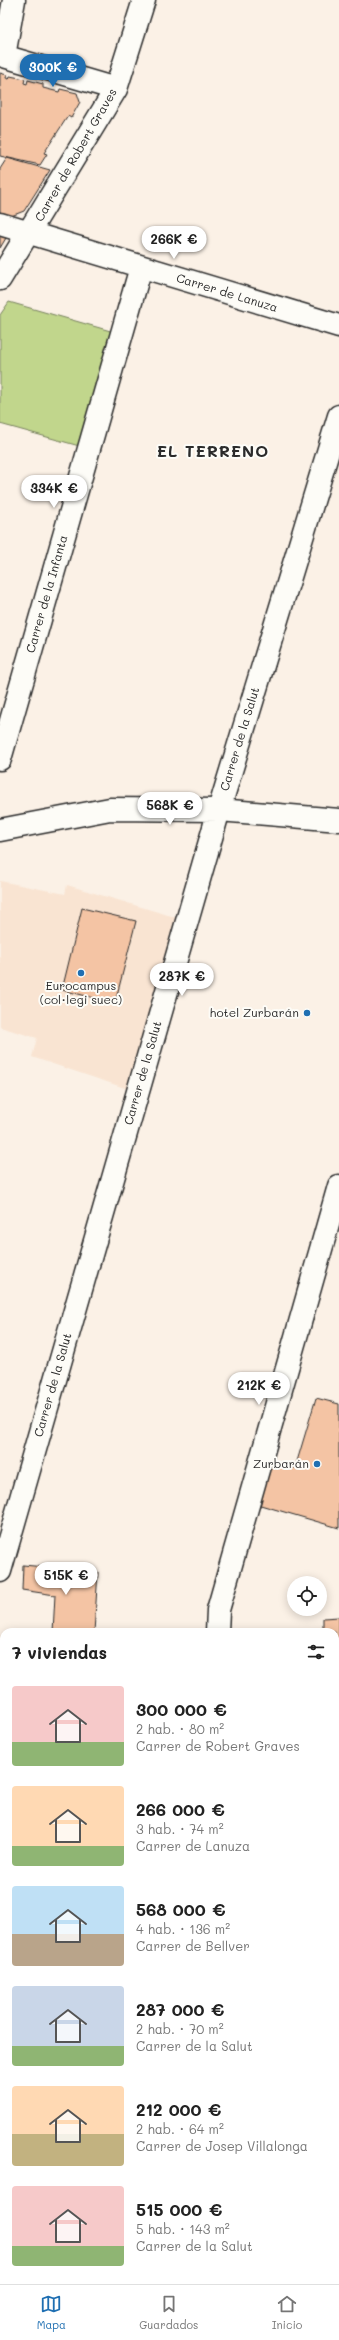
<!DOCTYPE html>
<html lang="es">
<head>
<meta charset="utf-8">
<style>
  :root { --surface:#fff; --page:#f2f2f2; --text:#222; --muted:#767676; --line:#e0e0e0; --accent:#1f6fb2 }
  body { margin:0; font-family:Mali,sans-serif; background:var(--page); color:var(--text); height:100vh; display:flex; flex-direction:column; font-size:15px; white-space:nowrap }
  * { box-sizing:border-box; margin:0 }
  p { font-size:13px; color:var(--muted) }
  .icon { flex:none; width:22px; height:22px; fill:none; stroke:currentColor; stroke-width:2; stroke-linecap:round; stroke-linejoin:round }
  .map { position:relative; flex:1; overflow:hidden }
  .sheet { position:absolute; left:0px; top:1628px; width:339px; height:656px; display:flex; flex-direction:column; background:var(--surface); border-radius:12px 12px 0 0; box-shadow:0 2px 10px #0003 }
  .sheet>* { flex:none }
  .tools { position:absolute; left:287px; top:1576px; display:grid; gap:8px }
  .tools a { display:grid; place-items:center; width:40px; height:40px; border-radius:50%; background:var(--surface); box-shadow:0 2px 10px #0003; font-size:20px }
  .price { position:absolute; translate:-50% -34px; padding:0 9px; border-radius:14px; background:#fff; color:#222; font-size:13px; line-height:26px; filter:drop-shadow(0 1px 2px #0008) }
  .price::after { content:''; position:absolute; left:50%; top:24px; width:12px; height:9px; margin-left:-6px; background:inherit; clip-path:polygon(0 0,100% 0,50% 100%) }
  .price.on { background:var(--accent); color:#fff }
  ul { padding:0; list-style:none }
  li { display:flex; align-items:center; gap:12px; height:100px; padding:0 12px }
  li span { display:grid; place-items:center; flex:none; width:112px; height:80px; border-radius:4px; color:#555 }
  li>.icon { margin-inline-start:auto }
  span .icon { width:48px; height:48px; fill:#fffc; stroke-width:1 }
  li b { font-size:17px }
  h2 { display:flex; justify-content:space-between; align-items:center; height:48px; padding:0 12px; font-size:17px }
  .tab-bar { display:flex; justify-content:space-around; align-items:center; height:56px; border-top:1px solid var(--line); background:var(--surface); font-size:11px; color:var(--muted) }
  .tab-bar a { display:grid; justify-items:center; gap:2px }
  .tab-bar .on { color:var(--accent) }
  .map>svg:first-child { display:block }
  .built { fill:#f9e4d2 }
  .green { fill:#c1d68c; stroke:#76805c }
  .building { fill:#f4c4a4; stroke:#2b2b2b }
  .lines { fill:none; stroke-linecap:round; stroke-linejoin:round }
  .street-casing { stroke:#2b2b2b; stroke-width:25 }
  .secondary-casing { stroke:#2b2b2b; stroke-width:25 }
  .street { stroke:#fdfcf7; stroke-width:22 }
  .secondary { stroke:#fdfcf7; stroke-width:22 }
  .poi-dot { fill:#1f6fb2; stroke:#fdfcf7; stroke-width:1.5 }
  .labels { text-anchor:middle; stroke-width:4; stroke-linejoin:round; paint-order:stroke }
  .street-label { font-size:12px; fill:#2b2b2b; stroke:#fdfcf7 }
  .poi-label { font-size:12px; fill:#2b2b2b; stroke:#fdfcf7; text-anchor:end }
  .district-label { font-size:16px; font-weight:bold; letter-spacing:1px; fill:#2b2b2b; stroke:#fdfcf7 }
</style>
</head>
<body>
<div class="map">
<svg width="339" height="2284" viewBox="0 0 339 2284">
  <rect width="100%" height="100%" fill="#fbf1e6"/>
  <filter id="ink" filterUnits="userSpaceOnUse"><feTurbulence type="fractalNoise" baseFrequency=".025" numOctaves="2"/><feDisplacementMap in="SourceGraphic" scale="8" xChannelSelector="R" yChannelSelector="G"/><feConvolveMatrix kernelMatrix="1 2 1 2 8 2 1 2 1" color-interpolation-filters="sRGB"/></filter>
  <g filter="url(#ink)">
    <!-- built -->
    <path class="built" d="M0,881L65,894L67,885L178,918L128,1089L32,1057L37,1038L0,1027Z
      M3,1935H4V2093Z"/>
    <!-- green -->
    <path class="green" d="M9,302L114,332L83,447L0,424V315Z"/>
    <!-- building -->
    <path class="building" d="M0,73L7,75L6,78L9,79L10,76L25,79L24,83L27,84L28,80L43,84V88L59,92L60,89L77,93L80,102L71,118L68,116L44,153L47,154L40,165L0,156Z
      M7,158L50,170L24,211L6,218L0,216V169Z
      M0,236L6,238L0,248Z
      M82,908L136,921L115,1003L62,990Z
      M316,1398L339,1404V1528L257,1504L269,1461L295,1468Z
      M23,1565L98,1572L94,1632H53L55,1595L22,1590Z
      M339,1617V1672H335V1632H323V1618Z
      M4,1694V1773H3Z
      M335,1873H339V1940L335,1941Z
      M335,2027H339V2098H335Z
      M335,2143H339V2220H335Z
      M0,2262H4V2280H12V2284H0Z
      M44,2280H112V2284H41Z"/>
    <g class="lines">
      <!-- street casing -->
      <g class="street-casing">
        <path id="street" d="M0,55L116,89
          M4,56L14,0
          M0,224L339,326
          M0,279L116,89L144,0
          M0,759L141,267
          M0,830L110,809L219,810L339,820
          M0,1571L219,810L339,416
          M217,1632L218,1610L339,1186
          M335,1804H339
          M0,1805H4
          M0,2227H4
          M335,2231H339"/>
      </g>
      <!-- secondary casing -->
      <g class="secondary-casing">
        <path id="secondary" d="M154,2280L155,2284"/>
      </g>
      <!-- street -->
      <use href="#street" class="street"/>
      <!-- secondary -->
      <use href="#secondary" class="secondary"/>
    </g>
  </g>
  <!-- markers -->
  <g class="poi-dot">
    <circle cx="81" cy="973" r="4"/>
    <circle cx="307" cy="1013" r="4"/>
    <circle cx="317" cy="1464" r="4"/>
  </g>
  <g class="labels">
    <!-- street labels -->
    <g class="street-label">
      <text transform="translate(76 155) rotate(-60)" y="4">Carrer de Robert Graves</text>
      <text transform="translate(227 293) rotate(17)" y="4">Carrer de Lanuza</text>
      <text transform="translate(47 594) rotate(-74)" y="4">Carrer de la Infanta</text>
      <text transform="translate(240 739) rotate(-73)" y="4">Carrer de la Salut</text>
      <text transform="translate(143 1073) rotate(-74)" y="4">Carrer de la Salut</text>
      <text transform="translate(53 1385) rotate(-74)" y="4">Carrer de la Salut</text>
    </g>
    <!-- poi labels -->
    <g class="poi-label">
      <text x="81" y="990" text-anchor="middle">Eurocampus<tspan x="81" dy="14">(col·legi suec)</tspan></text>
      <text x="299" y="1017">hotel Zurbarán</text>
      <text x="309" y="1468">Zurbarán</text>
    </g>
    <!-- district labels -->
    <g class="district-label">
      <text x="213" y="457">EL TERRENO</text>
    </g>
  </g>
</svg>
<div class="tools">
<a><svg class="icon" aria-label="locate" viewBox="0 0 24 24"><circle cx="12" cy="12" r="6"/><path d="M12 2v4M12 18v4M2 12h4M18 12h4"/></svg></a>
</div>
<b class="price on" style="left:53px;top:88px">300K €</b>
<b class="price" style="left:174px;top:260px">266K €</b>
<b class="price" style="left:54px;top:509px">334K €</b>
<b class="price" style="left:170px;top:826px">568K €</b>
<b class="price" style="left:182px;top:997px">287K €</b>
<b class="price" style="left:259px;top:1406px">212K €</b>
<b class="price" style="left:66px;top:1596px">515K €</b>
<section class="sheet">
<h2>7 viviendas<svg class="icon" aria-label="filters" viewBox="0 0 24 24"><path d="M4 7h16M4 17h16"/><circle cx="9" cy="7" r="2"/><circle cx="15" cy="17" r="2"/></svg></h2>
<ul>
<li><span style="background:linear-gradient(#f6c9c9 70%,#8fb573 0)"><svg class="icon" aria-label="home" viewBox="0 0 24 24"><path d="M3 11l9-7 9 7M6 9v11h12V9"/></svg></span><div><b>300 000 €</b><p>2 hab. · 80 m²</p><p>Carrer de Robert Graves</p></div></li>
<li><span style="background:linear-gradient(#ffd9b3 75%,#8fb573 0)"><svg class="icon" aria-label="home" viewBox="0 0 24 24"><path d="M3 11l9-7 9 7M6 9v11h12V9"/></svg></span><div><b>266 000 €</b><p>3 hab. · 74 m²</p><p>Carrer de Lanuza</p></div></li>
<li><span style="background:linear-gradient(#bfe0f5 60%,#b9a48a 0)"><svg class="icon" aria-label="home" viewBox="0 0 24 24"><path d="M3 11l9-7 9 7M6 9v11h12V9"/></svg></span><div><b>568 000 €</b><p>4 hab. · 136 m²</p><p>Carrer de Bellver</p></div></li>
<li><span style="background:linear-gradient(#c9d6e8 75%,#8fb573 0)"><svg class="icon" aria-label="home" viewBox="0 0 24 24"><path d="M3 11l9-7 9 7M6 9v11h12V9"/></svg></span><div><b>287 000 €</b><p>2 hab. · 70 m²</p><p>Carrer de la Salut</p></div></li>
<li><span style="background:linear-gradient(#ffd9b3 60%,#c2b280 0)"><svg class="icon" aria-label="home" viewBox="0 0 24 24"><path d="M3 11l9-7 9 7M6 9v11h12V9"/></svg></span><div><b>212 000 €</b><p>2 hab. · 64 m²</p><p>Carrer de Josep Villalonga</p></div></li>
<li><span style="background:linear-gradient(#f6c9c9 75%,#8fb573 0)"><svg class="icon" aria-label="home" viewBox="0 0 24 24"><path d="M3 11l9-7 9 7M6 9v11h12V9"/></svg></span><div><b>515 000 €</b><p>5 hab. · 143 m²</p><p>Carrer de la Salut</p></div></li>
</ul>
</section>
</div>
<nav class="tab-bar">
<a class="on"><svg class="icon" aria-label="map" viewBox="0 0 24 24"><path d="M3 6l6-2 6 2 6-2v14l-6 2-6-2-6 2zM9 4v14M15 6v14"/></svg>Mapa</a>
<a><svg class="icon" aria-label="saved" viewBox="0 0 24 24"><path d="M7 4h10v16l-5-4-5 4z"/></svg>Guardados</a>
<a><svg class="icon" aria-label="home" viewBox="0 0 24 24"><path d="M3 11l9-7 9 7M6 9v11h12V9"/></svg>Inicio</a>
</nav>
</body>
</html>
